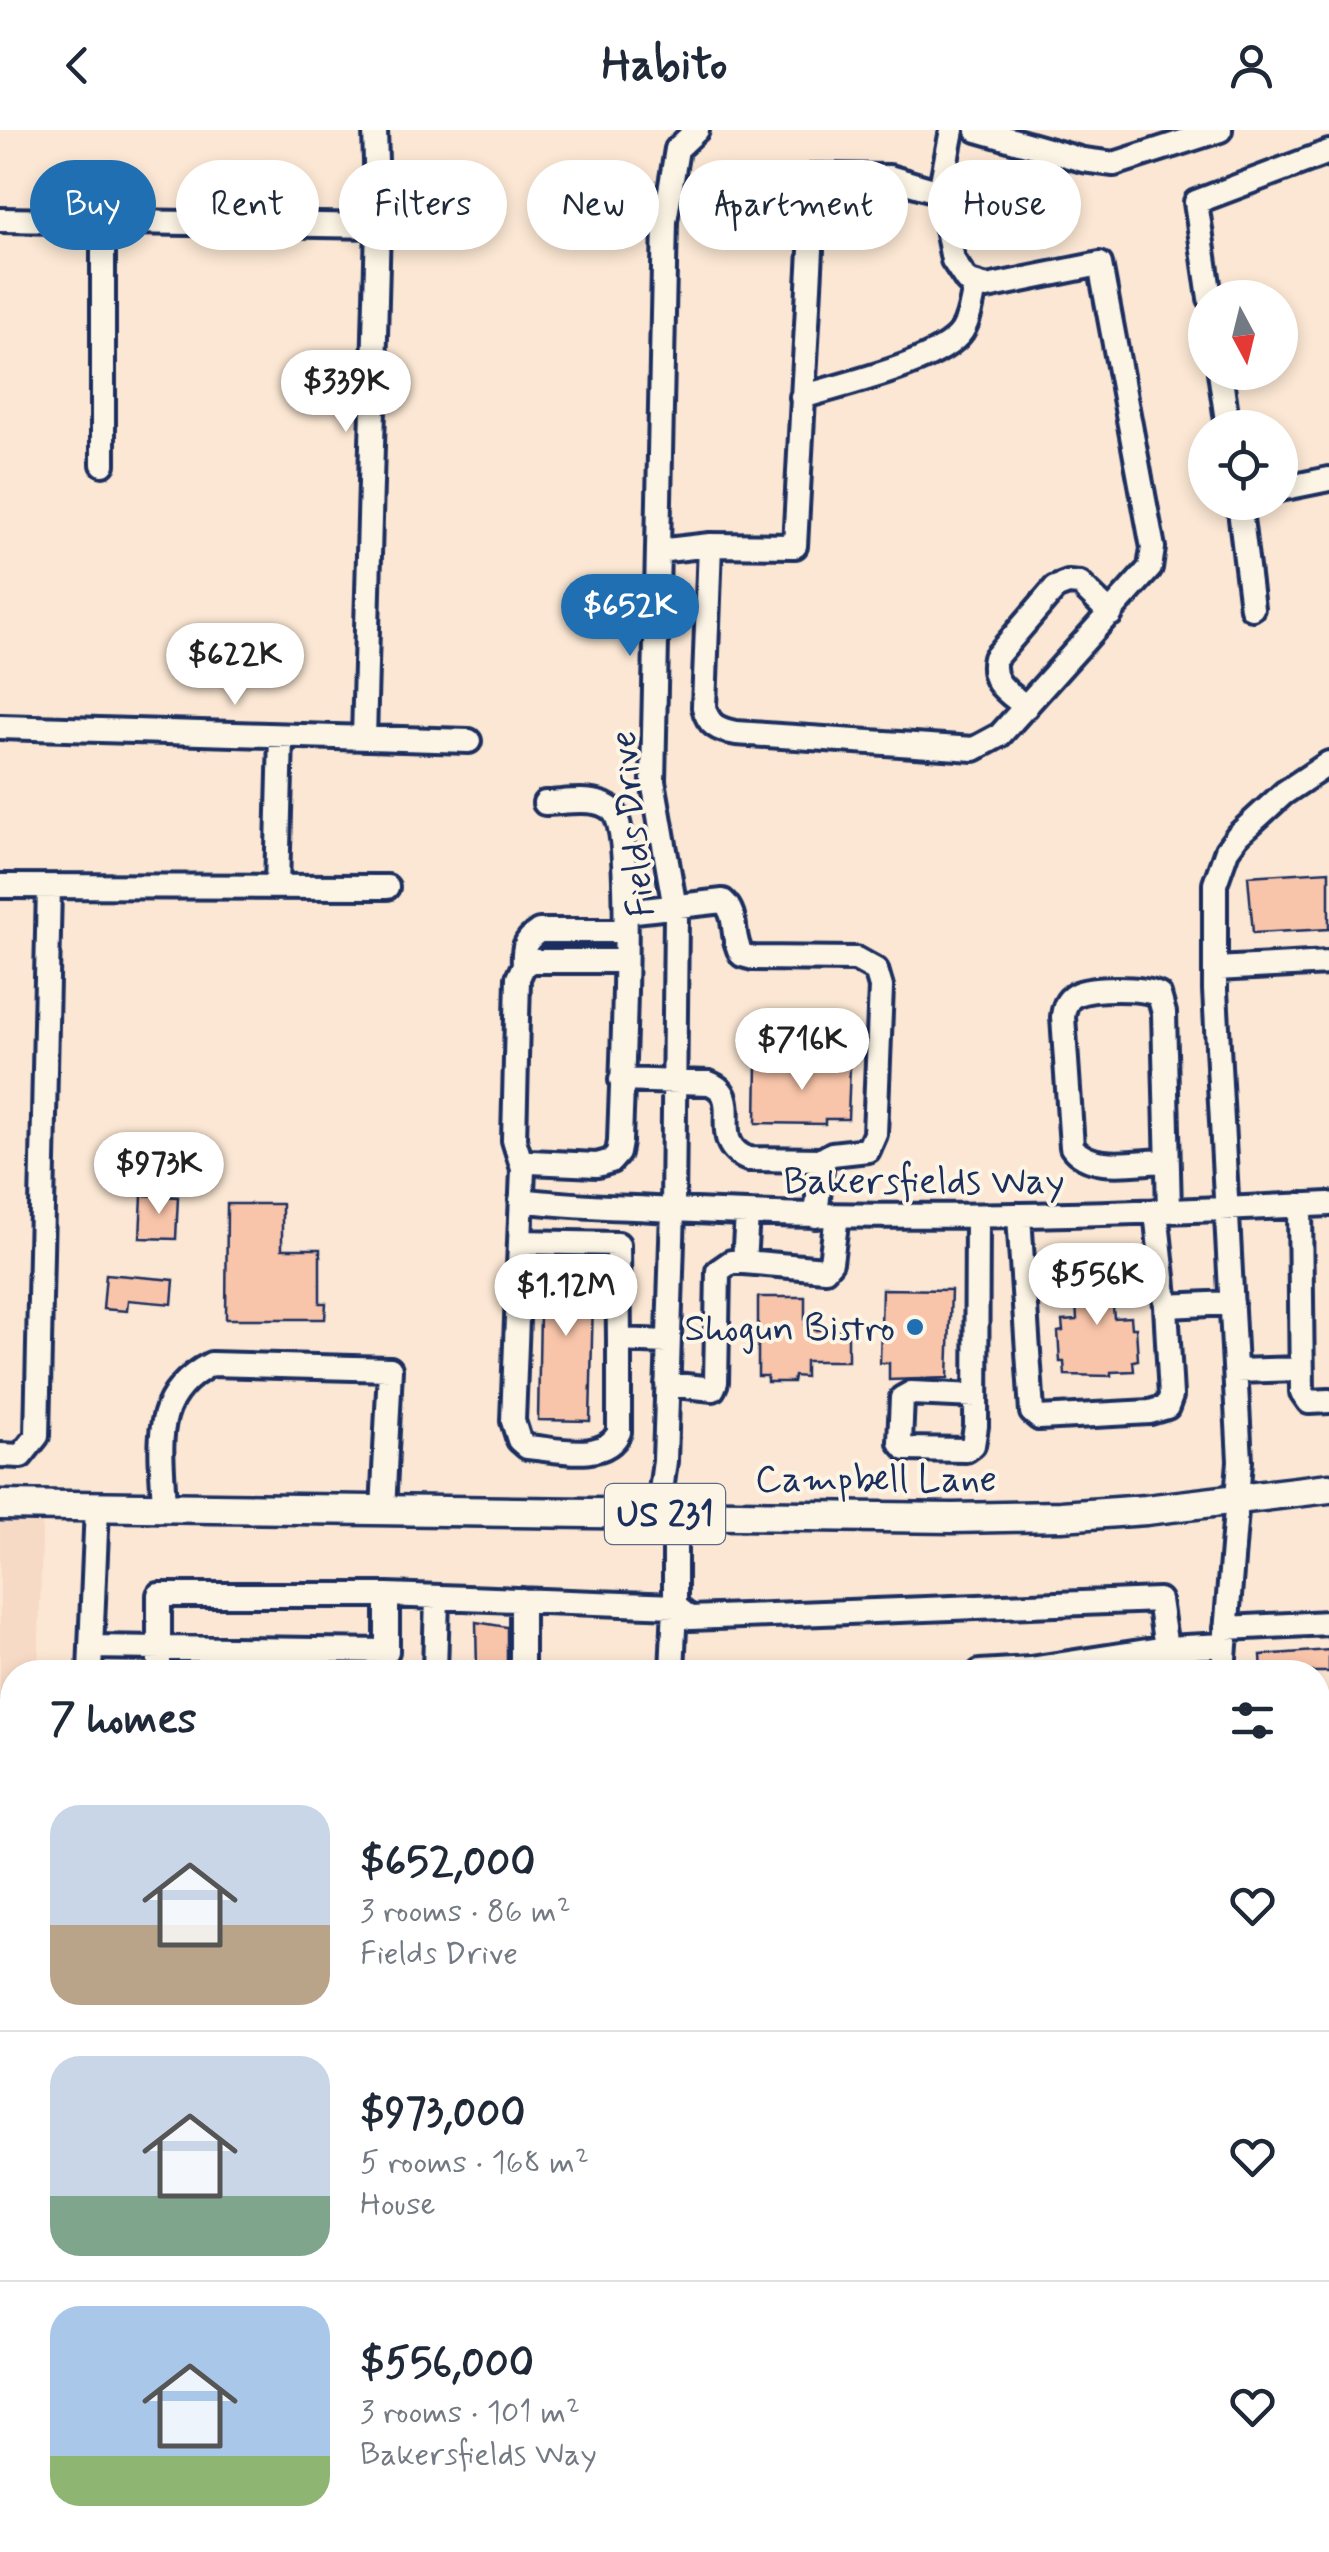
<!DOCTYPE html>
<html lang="en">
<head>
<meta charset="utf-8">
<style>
  :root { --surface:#fff; --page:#f2f2f3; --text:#1f2937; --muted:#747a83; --line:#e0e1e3; --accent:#1f6fb2 }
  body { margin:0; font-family:Mynerve,sans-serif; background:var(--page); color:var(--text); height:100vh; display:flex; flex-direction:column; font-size:38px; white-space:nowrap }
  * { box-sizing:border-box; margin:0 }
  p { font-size:32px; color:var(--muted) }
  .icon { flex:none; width:55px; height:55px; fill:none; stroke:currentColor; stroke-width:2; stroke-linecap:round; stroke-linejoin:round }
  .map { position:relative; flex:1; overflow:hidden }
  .details { position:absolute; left:0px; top:1530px; width:1330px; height:892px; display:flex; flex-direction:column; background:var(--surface); border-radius:40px 40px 0 0; box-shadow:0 5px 15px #0003 }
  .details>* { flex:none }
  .hud { position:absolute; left:30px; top:30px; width:1270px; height:90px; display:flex; gap:20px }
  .needle { width:65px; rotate:173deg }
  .tools { position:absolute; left:1188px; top:150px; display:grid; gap:20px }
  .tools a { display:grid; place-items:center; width:110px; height:110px; border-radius:50%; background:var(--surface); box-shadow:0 5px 15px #0003; font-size:50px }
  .price { position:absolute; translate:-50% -85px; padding:0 22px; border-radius:35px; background:#fff; color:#222; font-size:32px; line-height:65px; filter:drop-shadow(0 2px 5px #0008) }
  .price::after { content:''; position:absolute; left:50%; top:60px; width:30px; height:22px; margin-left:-15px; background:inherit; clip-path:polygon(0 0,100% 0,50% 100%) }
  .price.active { background:var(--accent); color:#fff }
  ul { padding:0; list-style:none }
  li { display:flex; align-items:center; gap:30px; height:250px; padding:0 50px }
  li+li { border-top:2px solid var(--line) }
  li span { display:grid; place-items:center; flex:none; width:280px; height:200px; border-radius:30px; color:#555 }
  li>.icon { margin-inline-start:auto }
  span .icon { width:120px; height:120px; fill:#fffc; stroke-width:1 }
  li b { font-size:42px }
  h2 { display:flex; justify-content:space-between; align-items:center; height:120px; padding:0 50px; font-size:42px }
  .chip { padding:0 35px; border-radius:45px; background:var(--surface); box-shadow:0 5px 15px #0003; font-size:35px; line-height:90px }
  .chip.active { background:var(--accent); color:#fff }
  header { display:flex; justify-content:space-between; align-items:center; height:130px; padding:0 50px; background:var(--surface); font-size:45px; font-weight:800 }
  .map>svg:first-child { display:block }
  .built { fill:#f6dac5 }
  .building { fill:#f9c5aa; stroke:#1b2f5e; stroke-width:2.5 }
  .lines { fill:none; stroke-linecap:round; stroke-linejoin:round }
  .minor-casing { stroke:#1b2f5e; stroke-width:30 }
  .major-casing { stroke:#1b2f5e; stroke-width:35 }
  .minor { stroke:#fcf5e5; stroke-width:22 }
  .major { stroke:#fcf5e5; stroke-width:28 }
  .poi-dot { fill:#1f6fb2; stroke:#fcf5e5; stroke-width:4 }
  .labels { text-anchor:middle; stroke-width:8; stroke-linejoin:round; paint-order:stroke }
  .shield { fill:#fcf5e5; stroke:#5e6a86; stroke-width:2.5 }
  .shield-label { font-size:35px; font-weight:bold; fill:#1b2f5e }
  .street-label { font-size:38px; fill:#1b2f5e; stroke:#fcf5e5 }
  .poi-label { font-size:38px; fill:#1b2f5e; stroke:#fcf5e5; text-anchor:end }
</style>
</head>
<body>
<header><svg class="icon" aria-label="back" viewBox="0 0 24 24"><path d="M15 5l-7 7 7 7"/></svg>Habito<svg class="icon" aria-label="person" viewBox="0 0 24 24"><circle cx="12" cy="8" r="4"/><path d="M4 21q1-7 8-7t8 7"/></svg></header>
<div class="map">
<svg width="1329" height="2422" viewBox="0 0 1329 2422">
  <rect width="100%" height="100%" fill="#fbe7d3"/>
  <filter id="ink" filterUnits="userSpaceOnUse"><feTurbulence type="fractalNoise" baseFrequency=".01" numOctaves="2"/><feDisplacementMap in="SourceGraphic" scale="20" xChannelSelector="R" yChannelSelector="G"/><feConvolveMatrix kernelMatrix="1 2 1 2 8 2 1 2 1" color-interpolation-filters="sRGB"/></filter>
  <g filter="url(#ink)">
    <!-- built -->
    <path class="built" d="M0,1375L43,1376L38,1542H12V2329L9,2422H0Z"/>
    <!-- building -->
    <path class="building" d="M1329,741V799L1253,803L1248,746Z
      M757,932L850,934L848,989H825V994L756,993Z
      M142,1065L178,1067L176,1109L140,1108Z
      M227,1074H282V1119H320V1173H326L325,1189H226Z
      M541,1127L594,1128L590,1291L538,1290Z
      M1109,1132L1114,1188L1131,1187L1132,1198H1136L1138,1230L1133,1231L1134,1241L1111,1242V1246L1065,1245L1064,1232H1060L1058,1202L1063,1201L1062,1191L1077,1190L1074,1134Z
      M106,1144L174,1150L172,1174L128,1170L127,1181L103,1179Z
      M882,1159L951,1160L948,1248L889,1250V1233H880Z
      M758,1167H805V1200H848V1231H805V1247L794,1246L793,1252H767V1246H758Z
      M476,1492L507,1497V1542H481V1539H477Z
      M1329,1520V1542H1262L1261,1525Z"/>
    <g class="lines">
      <!-- minor casing -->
      <g class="minor-casing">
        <path id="minor" d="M977,0L1083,30L1114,34L1220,0
          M940,62L889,47L815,46L795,416L710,415L704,577C708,595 718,600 736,603L974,619L1000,605L1150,438L1153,418L1100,134L987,157L967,151L953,130L940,62L952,0
          M0,90L378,96
          M1210,168L1196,72L1329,22
          M1220,242L1228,298
          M802,267C840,255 941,233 962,201C970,188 972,171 975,156
          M103,334V90
          M1280,359L1329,349
          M1239,372L1252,478
          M658,421L710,415
          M1026,577C1008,562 989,553 995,528L1055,458L1068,453L1080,454L1111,484
          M0,597L469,611
          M364,608L378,96L375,0
          M545,673C564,673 598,665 613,681C636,707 621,962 620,1012L618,1023L611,1031L597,1035L530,1032L523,1039L520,1112L618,1114L619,1210L667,1212
          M0,756L387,757
          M277,757L281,606
          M626,782L723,771C739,785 730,807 742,825L753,828L856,829L876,840L881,857L875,1004L868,1020L832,1024L822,1030L816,1086
          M524,835C523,818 524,811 539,801H625
          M1215,839L1329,833
          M621,950L709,953C747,967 705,1011 748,1029L822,1030
          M1167,1031C1138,1031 1091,1043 1072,1017L1063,887C1064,878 1066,870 1075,865C1091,857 1143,857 1159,865L1164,883L1169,1080
          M523,1039L514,1010L518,848L524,835L532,831H624
          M521,1070C571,1077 622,1077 673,1080C892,1091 1110,1085 1329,1074
          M1300,1075L1302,1262L1309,1272L1329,1271
          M1156,1081L1166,1176
          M1019,1086L1032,1282L1039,1288L1150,1282L1167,1277L1171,1266L1166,1176L1232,1173
          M520,1112L513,1291L519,1310L527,1317C556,1319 605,1333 619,1302V1210
          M744,1132L825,1139L831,1132L837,1086
          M1236,1241L1301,1239
          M667,1254L713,1259L716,1252L718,1141L731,1132H744L747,1085
          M976,1266L911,1263L902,1268L900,1312L906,1319L966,1320L973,1315L976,1296L977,1086
          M0,1325L21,1326L37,1306L49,757
          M164,1378C162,1317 148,1267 211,1234L390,1239L383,1381
          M658,1384L665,1331L673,1080L676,784L653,651L665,91L677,19L697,0
          M387,1465L675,1476V1384
          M675,1476L690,1488L1159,1470L1166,1518L1225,1515L1240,1331L1215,860V754L1227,720L1238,705L1284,663L1329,633
          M1226,1498L1329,1493
          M91,1517L387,1521V1465H159V1542
          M90,1542L97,1377
          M435,1542L437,1467
          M522,1542V1470
          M672,1542L675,1476
          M980,1542L1030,1539L1166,1518
          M1223,1542L1225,1515
          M1318,1627L1329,1626
          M1318,1780L1329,1784
          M1318,2143L1329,2146"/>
      </g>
      <!-- major casing -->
      <g class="major-casing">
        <path id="major" d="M0,1375L953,1388L1061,1386L1146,1380L1329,1358"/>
      </g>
      <!-- minor -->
      <use href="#minor" class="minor"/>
      <!-- major -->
      <use href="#major" class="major"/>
    </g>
  </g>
  <!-- markers -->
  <circle class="poi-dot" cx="915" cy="1197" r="10"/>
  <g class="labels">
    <!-- shield labels -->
    <rect class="shield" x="605" y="1354" width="120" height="60" rx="8"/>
    <g class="shield-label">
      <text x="665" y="1396">US 231</text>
    </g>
    <!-- street labels -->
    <g class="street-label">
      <text transform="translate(631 694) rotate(-96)" y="13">Fields Drive</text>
      <text x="924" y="1063">Bakersfields Way</text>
      <text x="876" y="1361">Campbell Lane</text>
    </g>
    <!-- poi labels -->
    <g class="poi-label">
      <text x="895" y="1210">Shogun Bistro</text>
    </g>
  </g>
</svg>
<div class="tools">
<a><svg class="needle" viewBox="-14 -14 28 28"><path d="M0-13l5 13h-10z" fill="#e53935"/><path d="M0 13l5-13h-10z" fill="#747a83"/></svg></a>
<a><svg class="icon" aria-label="locate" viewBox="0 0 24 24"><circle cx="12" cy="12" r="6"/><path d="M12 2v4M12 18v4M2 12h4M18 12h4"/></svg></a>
</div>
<b class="price" style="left:346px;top:305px">$339K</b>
<b class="price active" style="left:630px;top:529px">$652K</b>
<b class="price" style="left:235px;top:578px">$622K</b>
<b class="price" style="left:802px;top:963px">$716K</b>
<b class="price" style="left:159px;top:1087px">$973K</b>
<b class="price" style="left:1097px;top:1198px">$556K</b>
<b class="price" style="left:566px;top:1209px">$1.12M</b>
<div class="hud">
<a class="chip active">Buy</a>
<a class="chip">Rent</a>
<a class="chip">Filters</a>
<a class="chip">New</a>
<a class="chip">Apartment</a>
<a class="chip">House</a>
</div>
<section class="details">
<h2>7 homes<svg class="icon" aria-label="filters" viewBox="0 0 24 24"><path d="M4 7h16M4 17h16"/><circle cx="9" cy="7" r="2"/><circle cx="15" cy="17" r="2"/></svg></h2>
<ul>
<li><span style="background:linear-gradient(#c9d6e8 60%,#b9a48a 0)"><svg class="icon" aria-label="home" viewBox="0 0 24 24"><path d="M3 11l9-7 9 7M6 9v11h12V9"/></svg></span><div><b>$652,000</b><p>3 rooms · 86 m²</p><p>Fields Drive</p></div><svg class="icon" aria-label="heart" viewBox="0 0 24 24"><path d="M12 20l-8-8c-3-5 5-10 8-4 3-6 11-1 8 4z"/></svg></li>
<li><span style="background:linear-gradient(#c9d6e8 70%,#7fa58c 0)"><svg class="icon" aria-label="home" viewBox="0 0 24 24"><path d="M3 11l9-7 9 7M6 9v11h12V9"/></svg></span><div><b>$973,000</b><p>5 rooms · 168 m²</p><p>House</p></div><svg class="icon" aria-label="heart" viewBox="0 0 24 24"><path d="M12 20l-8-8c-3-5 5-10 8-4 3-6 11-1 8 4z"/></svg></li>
<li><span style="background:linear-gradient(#a9c7e8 75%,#8fb573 0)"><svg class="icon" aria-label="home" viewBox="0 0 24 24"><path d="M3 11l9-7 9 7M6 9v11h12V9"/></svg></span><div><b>$556,000</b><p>3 rooms · 101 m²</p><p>Bakersfields Way</p></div><svg class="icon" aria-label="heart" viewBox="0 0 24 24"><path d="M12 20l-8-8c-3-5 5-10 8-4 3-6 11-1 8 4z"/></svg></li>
</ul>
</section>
</div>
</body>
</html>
